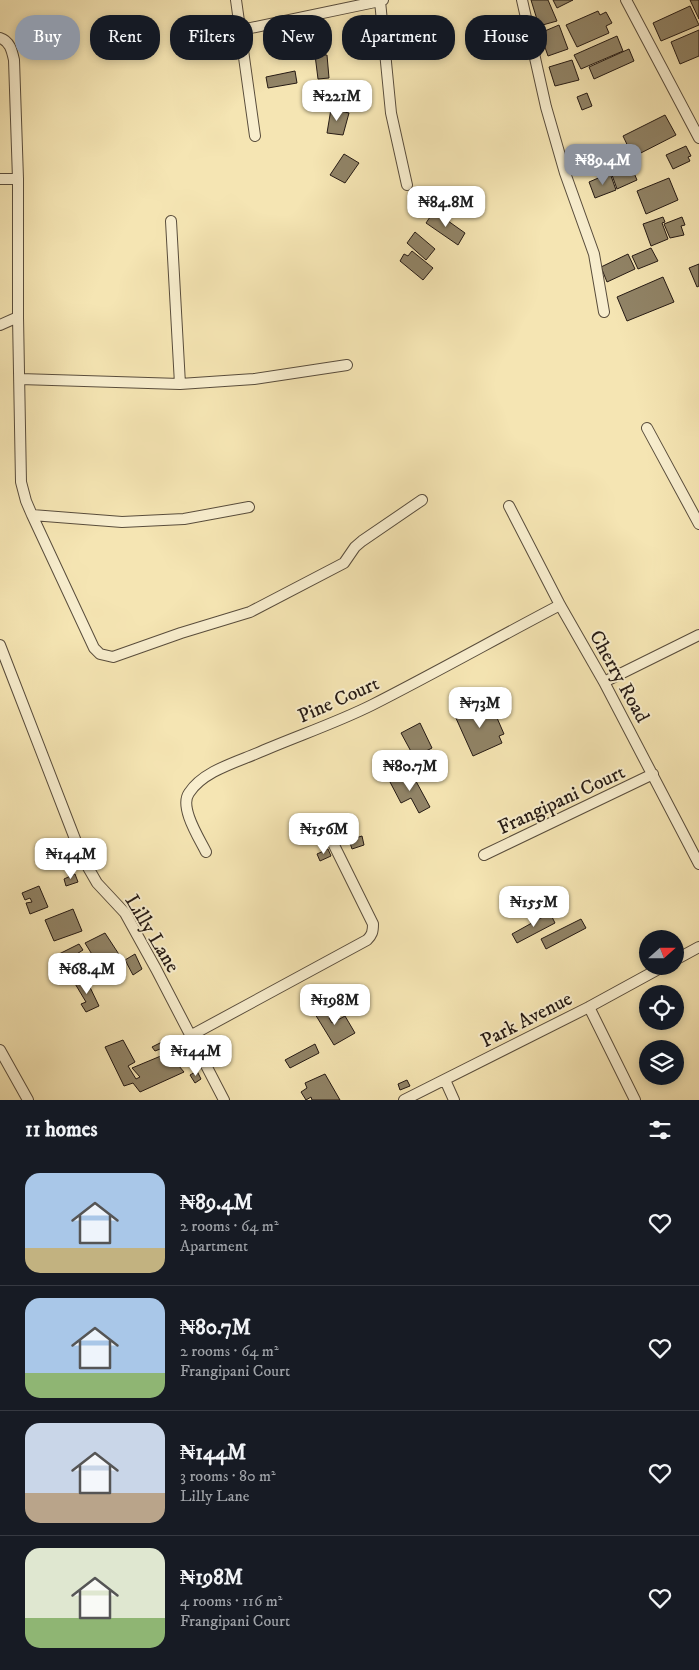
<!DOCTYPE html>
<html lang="en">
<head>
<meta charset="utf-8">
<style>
  :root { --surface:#171b24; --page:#20242c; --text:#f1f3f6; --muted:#9ea1a6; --line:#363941; --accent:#8c9099 }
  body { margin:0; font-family:"IM FELL DW Pica",serif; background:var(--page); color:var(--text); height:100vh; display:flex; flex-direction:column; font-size:19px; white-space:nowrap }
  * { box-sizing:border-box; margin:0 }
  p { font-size:16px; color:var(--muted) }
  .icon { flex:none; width:28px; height:28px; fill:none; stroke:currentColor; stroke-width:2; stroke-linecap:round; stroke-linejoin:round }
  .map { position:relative; height:1100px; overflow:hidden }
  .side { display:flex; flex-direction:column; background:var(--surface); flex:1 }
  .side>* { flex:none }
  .top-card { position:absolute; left:15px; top:15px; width:670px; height:45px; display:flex; gap:10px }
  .needle { width:32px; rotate:69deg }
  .buttons { position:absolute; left:639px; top:930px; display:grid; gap:10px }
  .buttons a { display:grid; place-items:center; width:45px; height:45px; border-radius:50%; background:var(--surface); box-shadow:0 2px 8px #0003; font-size:25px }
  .price { position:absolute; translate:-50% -42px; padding:0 11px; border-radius:10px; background:#fff; color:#222; font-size:16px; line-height:32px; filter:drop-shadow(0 1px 2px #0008) }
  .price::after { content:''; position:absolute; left:50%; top:30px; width:15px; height:11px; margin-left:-8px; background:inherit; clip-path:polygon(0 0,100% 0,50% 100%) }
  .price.on { background:var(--accent); color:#fff }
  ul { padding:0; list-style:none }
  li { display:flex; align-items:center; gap:15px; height:125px; padding:0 25px }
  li+li { border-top:1px solid var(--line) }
  li span { display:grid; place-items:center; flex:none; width:140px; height:100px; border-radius:15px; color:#555 }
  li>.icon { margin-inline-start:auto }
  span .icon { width:60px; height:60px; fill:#fffc; stroke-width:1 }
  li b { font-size:21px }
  h2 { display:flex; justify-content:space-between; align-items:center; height:60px; padding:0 25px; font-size:21px }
  .pill { padding:0 18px; border-radius:20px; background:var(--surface); box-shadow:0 2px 8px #0003; font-size:18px; line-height:45px }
  .pill.on { background:var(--accent); color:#fff }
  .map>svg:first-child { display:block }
  .building { fill:#918467; stroke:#251a14 }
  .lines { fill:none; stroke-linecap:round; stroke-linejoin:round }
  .street-casing { stroke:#594d3c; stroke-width:12 }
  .street { stroke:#f8eece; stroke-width:10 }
  .labels { text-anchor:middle; stroke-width:4; stroke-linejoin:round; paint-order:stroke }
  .street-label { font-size:20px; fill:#251a14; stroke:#f8eece }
</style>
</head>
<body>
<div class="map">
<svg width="699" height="1100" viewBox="0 0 699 1100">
  <rect width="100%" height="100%" fill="#f5e5b3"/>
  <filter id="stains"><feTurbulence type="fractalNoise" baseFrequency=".004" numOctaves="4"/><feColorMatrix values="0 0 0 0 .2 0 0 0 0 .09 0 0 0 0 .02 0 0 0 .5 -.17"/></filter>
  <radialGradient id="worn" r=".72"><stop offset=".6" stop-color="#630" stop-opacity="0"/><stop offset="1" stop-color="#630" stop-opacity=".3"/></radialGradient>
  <!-- building -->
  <path class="building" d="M531,0H548L557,21L539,26Z
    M553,0H573L557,8Z
    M690,0H699V19Z
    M690,6L699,25L661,41L653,23Z
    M598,11L600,15L606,12L612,23L606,26L609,33L577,47L566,25Z
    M559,25L568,49L548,56L540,33Z
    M699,30V56L680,64L671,42Z
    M617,36L623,51L581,69L574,55Z
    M629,49L634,61L594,79L589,67Z
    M315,55H327L329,78L318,79Z
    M572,60L579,80L555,86L549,67Z
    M295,71L297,83L268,88L266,77Z
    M587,93L592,106L582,110L577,97Z
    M331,109L349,113L343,135L327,133Z
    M665,115L676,135L633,157L623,136Z
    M686,146L691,156L688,157L690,161L673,169L666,155Z
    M344,154L359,163L345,183L330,175Z
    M631,166L637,180L617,189L612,175Z
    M610,173L616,190L595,198L589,182Z
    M669,178L678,200L646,214L637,191Z
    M476,195L479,209L460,213L456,200Z
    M434,211L465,233L458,245L426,223Z
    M663,217L665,222L662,223L668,239L651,246L643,224Z
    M682,217L685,225L681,226L684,235L670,238L664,224Z
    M415,232L435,249L426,260L407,243Z
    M651,248L658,261L638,269L632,256Z
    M412,251L433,268L423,280L400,261L404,254L408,256Z
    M628,254L635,269L607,282L601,267Z
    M699,264V286L697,287L689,268Z
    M663,277L674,302L627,321L617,297Z
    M486,703L488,709L494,711L504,734L499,736L502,743L473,756L455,716Z
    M420,723L432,748L414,757L401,733Z
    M411,772L430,807L419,813L411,798L401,803L390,782Z
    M362,836L364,845L352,849L349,840Z
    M328,849L331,856L320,861L317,854Z
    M75,874L78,882L66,886L64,879Z
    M39,886L48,907L30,914L26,903L32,902L30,898L25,900L22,893Z
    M73,909L82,931L54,941L45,920Z
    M550,913L555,923L517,943L512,934Z
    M581,919L586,928L546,949L541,939Z
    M105,933L122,959L73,977L59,954L79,944L83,950L72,957L76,960L88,954L89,958L93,956L85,943Z
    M135,954L142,969L133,975L125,960Z
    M86,979L99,1006L86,1012L81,1004L86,1002L74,982Z
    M319,998L323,1005L314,1011L310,1003Z
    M327,1007L333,1015L329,1018L332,1023L345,1016L355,1033L334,1045L315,1014Z
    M170,1038L177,1049L173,1051L168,1046L155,1051L152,1047Z
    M123,1040L135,1062L128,1066L136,1079L140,1077L132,1068L168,1053L184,1072L140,1092L133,1083L124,1086L105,1047Z
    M315,1044L319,1053L290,1068L285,1060Z
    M197,1071L201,1079L195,1083L190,1075Z
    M325,1074L340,1100H312L311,1097L306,1100L301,1092L307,1088L305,1083Z
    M407,1080L410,1086L400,1090L398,1084Z"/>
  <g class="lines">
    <!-- street casing -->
    <g class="street-casing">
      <path id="street" d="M236,0L255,136
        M383,0L380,1L391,113L407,185
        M522,0L546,107L565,173L594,254L604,312
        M626,0L699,138
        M241,30L380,1V0
        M0,38C10,41 12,51 14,60L18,179V317L21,482L26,501L32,515L94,648L100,654L113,657L181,633L250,612L344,563L355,547L362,541L422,500
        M0,179H18
        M171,221L180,384
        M0,325L18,317
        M20,379L180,384L254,379L347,365
        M647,428L699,524
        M509,506L560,605L604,682L699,864
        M32,515L122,522L184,519L249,507
        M0,645L82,857L97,883L125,913L156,969L224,1100
        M604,682L699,635
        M206,852C199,838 179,807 189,793C203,771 237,762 260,752C297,736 336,723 372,705C435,673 497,638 560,605
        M484,855L653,774
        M675,960L699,947
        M589,1007L635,1100
        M190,1036L367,940C372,935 373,932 373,924L325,827
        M0,1050L28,1100
        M445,1080L454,1100
        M404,1100L589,1007L664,966"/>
    </g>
    <!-- street -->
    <use href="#street" class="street"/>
  </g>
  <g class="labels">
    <!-- street labels -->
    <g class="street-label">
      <text transform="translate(620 676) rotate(61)" y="7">Cherry Road</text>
      <text transform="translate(338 699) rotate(-24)" y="7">Pine Court</text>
      <text transform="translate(561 799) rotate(-25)" y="7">Frangipani Court</text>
      <text transform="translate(153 933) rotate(59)" y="7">Lilly Lane</text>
      <text transform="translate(526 1019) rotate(-27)" y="7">Park Avenue</text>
    </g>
  </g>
  <rect width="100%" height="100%" filter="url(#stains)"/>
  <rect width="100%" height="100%" fill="url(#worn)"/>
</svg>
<div class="buttons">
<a><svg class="needle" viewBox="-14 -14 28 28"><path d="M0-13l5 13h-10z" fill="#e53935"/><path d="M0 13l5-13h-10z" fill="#9ea1a6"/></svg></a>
<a><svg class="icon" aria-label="locate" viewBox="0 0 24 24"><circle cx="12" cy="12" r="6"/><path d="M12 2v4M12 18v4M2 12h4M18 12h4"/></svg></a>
<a><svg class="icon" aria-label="layers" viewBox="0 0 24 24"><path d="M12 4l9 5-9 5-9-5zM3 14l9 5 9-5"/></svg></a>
</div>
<b class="price" style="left:337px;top:122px">₦221M</b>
<b class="price on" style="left:603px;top:186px">₦89.4M</b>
<b class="price" style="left:446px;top:228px">₦84.8M</b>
<b class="price" style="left:480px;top:729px">₦73M</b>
<b class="price" style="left:410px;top:792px">₦80.7M</b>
<b class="price" style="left:324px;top:855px">₦156M</b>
<b class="price" style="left:71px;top:880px">₦144M</b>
<b class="price" style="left:534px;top:928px">₦155M</b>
<b class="price" style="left:87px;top:995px">₦68.4M</b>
<b class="price" style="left:335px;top:1026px">₦198M</b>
<b class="price" style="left:196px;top:1077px">₦144M</b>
<div class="top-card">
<a class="pill on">Buy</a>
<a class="pill">Rent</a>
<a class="pill">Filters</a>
<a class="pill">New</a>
<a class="pill">Apartment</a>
<a class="pill">House</a>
</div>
</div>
<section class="side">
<h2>11 homes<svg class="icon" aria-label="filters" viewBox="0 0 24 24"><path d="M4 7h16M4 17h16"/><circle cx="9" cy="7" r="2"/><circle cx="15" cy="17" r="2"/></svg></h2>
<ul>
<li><span style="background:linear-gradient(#a9c7e8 75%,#c2b280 0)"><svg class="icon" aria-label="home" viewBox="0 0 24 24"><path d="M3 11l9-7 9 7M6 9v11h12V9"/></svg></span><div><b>₦89.4M</b><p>2 rooms · 64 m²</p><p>Apartment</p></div><svg class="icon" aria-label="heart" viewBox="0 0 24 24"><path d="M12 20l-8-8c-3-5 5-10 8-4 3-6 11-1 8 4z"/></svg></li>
<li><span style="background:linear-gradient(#a9c7e8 75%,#8fb573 0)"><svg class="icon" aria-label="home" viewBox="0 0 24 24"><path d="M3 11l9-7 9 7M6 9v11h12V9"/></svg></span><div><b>₦80.7M</b><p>2 rooms · 64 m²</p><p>Frangipani Court</p></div><svg class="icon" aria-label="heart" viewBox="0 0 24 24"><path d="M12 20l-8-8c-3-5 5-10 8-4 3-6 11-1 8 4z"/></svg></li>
<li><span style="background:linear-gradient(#c9d6e8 70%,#b9a48a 0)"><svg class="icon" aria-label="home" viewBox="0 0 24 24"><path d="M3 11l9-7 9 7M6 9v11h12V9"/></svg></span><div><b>₦144M</b><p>3 rooms · 80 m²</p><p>Lilly Lane</p></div><svg class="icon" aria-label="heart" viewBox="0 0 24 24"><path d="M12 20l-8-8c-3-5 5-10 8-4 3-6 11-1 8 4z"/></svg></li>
<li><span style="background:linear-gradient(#dfe7d0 70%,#8fb573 0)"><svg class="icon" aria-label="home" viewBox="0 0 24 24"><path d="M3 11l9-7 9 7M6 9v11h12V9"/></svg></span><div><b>₦198M</b><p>4 rooms · 116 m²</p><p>Frangipani Court</p></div><svg class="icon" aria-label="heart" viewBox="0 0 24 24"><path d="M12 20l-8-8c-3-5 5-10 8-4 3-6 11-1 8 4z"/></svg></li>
</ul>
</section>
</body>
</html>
